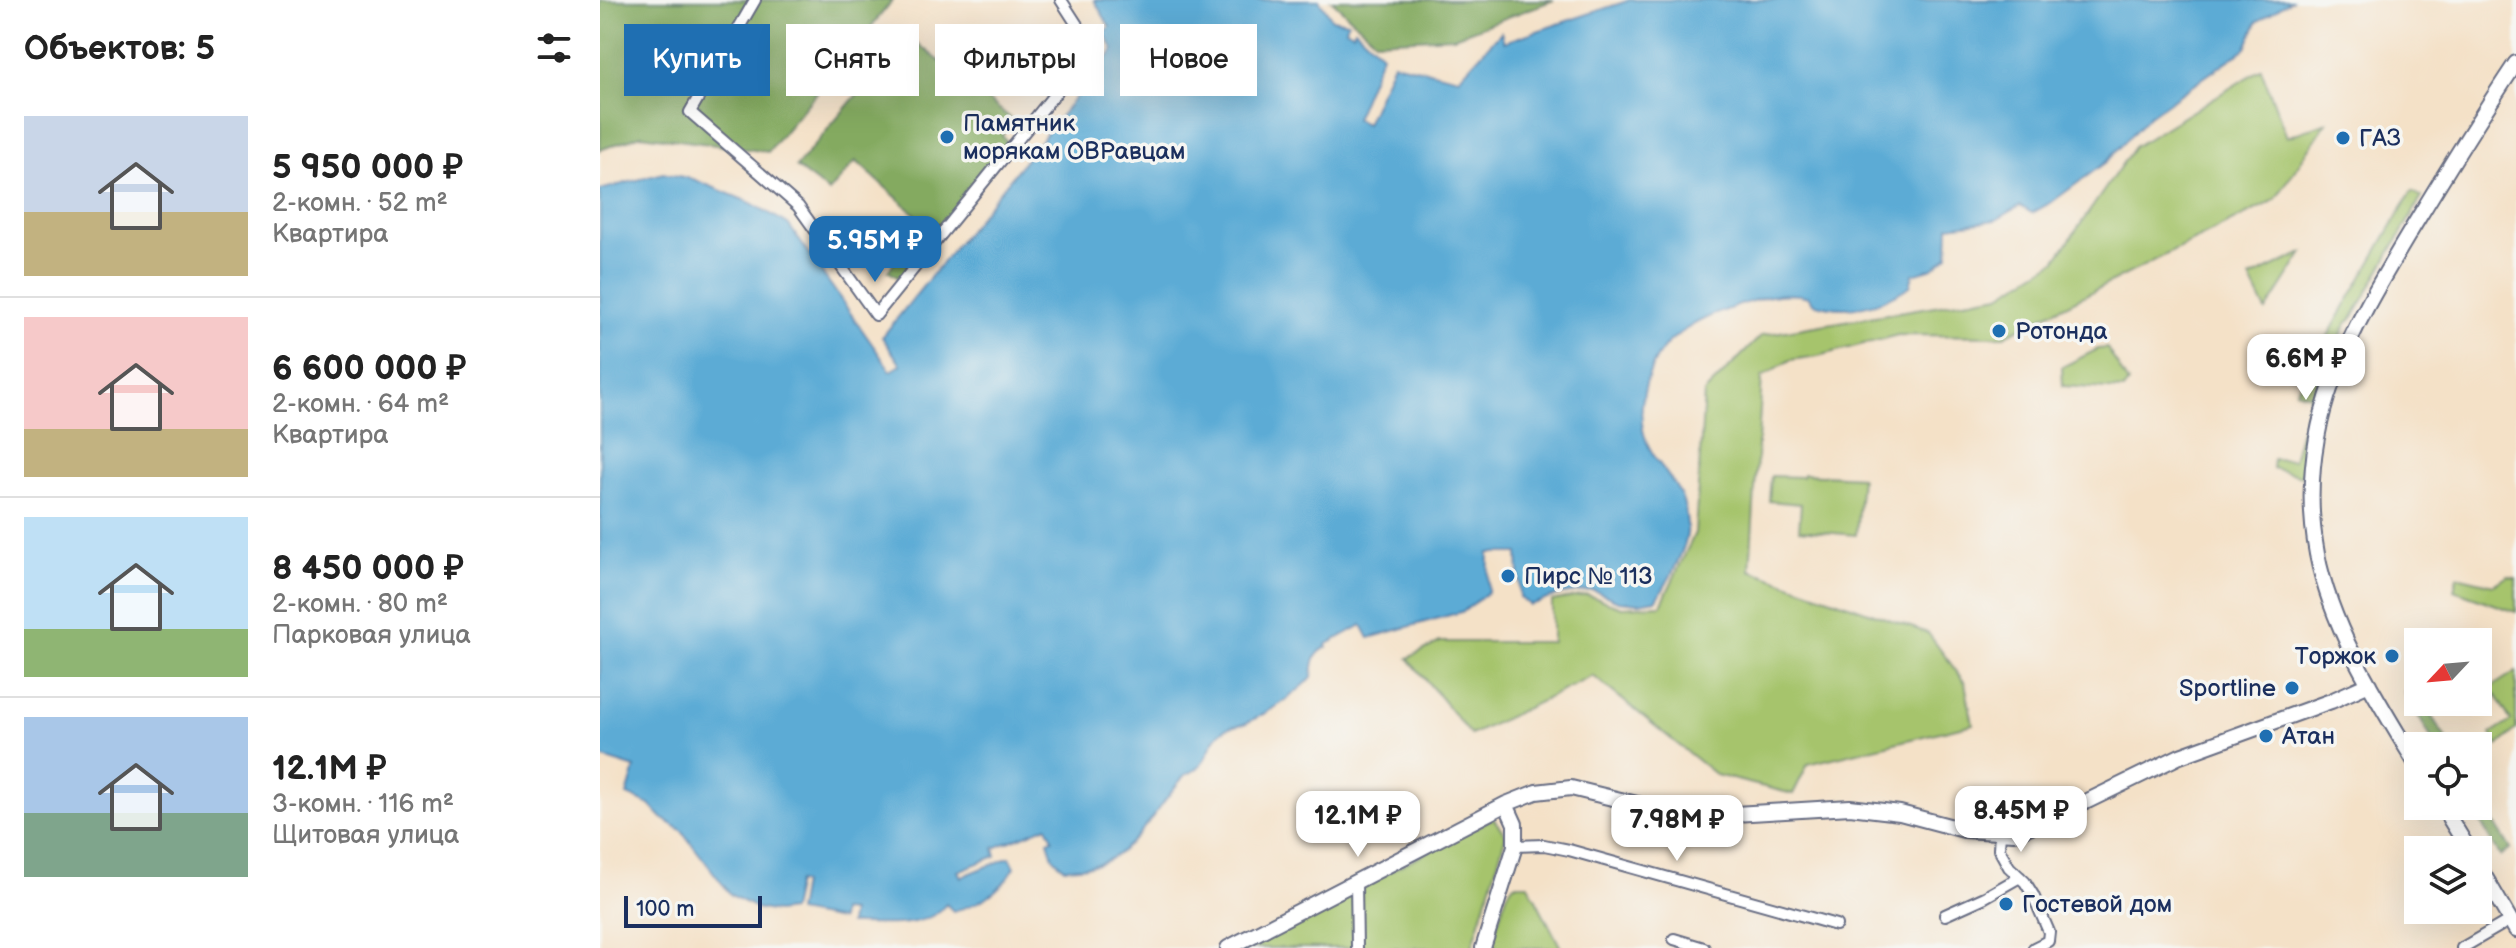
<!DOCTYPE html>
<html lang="ru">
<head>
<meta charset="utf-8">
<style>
  :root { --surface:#fff; --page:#f6f6f6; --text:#222; --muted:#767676; --line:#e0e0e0; --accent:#1f6fb2 }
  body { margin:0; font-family:"Balsamiq Sans",sans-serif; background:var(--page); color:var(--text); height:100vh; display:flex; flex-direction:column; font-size:30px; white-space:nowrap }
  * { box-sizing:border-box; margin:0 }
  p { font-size:26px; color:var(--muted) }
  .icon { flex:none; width:44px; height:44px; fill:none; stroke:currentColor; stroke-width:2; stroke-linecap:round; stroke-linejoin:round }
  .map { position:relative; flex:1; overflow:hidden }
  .drawer { display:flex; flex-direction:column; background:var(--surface); width:600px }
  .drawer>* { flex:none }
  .banner { position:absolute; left:24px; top:24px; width:760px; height:72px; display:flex; gap:16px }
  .needle { width:52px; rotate:244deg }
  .fabs { position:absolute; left:1804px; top:628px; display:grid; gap:16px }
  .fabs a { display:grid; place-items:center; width:88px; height:88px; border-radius:0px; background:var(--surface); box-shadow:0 8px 32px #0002; font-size:40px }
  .scale { position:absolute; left:24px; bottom:20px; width:138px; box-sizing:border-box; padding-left:8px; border:4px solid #1b2f5e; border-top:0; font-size:22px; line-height:28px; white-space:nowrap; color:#1b2f5e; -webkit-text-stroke:6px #f6f6f2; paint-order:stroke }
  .price { position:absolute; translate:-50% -68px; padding:0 18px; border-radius:16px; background:#fff; color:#222; font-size:26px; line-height:52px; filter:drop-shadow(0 2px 4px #0008) }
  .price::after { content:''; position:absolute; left:50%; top:48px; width:24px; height:18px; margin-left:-12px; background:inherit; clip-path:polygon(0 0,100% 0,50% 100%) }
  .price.active { background:var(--accent); color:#fff }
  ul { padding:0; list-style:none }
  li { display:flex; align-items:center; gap:24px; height:200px; padding:0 24px }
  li+li { border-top:2px solid var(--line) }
  li span { display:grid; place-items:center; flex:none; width:224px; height:160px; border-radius:0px; color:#555 }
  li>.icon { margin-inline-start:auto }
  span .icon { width:96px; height:96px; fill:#fffc; stroke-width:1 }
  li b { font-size:34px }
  h2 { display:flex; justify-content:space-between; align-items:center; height:96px; padding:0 24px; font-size:34px }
  .chip { padding:0 28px; border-radius:0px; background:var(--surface); box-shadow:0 8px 32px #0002; font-size:28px; line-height:72px }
  .chip.active { background:var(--accent); color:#fff }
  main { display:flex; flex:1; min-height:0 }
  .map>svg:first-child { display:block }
  .green { fill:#a6c46c; stroke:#607a65; stroke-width:2 }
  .forest { fill:#84aa60; stroke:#506c5f; stroke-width:2 }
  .water { fill:#5babd5; stroke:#3b6d9a; stroke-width:2 }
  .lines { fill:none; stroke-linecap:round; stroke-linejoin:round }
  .street-casing { stroke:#676d83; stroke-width:14 }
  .secondary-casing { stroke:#676d83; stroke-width:18 }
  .street { stroke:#fff; stroke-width:10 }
  .secondary { stroke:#fff; stroke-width:14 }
  .poi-dot { fill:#1f6fb2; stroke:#f6f6f2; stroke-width:3 }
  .labels { text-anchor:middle; stroke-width:7; stroke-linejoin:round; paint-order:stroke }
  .poi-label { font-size:24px; fill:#1b2f5e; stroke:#f6f6f2; text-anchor:start }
</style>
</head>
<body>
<main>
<section class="drawer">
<h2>Объектов: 5<svg class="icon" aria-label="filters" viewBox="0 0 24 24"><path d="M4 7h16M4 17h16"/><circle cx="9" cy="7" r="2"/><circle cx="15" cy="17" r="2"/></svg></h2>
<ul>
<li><span style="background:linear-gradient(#c9d6e8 60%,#c2b280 0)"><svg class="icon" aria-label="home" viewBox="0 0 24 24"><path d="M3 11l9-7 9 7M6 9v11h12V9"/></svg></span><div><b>5 950 000 ₽</b><p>2-комн. · 52 m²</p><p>Квартира</p></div></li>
<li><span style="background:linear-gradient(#f6c9c9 70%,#c2b280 0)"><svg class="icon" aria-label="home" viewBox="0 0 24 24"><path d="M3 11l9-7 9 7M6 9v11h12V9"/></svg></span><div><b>6 600 000 ₽</b><p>2-комн. · 64 m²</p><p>Квартира</p></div></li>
<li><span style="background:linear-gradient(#bfe0f5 70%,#8fb573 0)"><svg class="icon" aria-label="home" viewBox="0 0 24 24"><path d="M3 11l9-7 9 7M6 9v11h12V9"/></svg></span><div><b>8 450 000 ₽</b><p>2-комн. · 80 m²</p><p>Парковая улица</p></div></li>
<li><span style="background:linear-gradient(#a9c7e8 60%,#7fa58c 0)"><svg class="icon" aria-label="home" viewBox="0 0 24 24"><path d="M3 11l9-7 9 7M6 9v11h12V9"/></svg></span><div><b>12.1M ₽</b><p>3-комн. · 116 m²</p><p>Щитовая улица</p></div></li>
</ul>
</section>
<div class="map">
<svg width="1916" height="948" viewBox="0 0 1916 948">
  <rect width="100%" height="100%" fill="#f6f6f2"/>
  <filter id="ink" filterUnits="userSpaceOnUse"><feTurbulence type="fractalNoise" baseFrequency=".0125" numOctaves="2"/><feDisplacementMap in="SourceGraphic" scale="16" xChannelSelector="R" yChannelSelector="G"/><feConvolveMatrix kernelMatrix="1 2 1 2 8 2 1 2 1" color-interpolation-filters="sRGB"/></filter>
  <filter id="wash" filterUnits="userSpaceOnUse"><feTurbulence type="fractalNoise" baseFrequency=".006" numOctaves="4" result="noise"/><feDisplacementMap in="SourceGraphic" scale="32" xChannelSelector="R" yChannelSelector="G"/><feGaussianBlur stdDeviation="1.8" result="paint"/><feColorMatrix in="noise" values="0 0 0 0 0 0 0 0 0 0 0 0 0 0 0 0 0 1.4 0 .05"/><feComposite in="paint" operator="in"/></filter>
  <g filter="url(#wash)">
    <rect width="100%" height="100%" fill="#f4e1c7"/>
    <!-- green -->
    <path class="green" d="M1661,69L1687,137L1727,122L1675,200L1404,336L1298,335L1218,356L1190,360L1162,377L1150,570L1328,633L1365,683L1373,724L1208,764L1193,794L1116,775L993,676L871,735L808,658L840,642H952V601L987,595L1022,607L1061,605L1095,533L1104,393L1162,335L1400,295L1455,261L1534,147Z
      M1812,191L1822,197L1752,319L1746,324L1718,391L1707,426L1702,476L1672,468L1673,459L1693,460L1710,395L1696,391Z
      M1703,253L1666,311L1650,278Z
      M1507,348L1528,383L1523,390L1463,386L1462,367L1498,349Z
      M1203,474L1261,477L1256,535L1199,530L1201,504L1169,501L1171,476L1202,477Z
      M1857,576L1894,585L1908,576L1916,578V612L1854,590Z
      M1916,671V729L1898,746L1891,734L1911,721L1895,694L1875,705L1874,702H1878V696Z
      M893,818L906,835L872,948H640Z
      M914,884H928L961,948H889L908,892Z"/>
    <!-- forest -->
    <path class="forest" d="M0,0H293L168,152L41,135L0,150Z
      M731,0H954L854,37L776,41Z
      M307,35L413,120L402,136L411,145L300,279L288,271L325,223L256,161L229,192L196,167Z
      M1818,686V702H1826V708L1851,746H1836L1804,692Z
      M1878,797L1911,849L1900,856L1871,806H1878Z"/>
    <!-- water -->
    <path class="water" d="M494,0H719L732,19L748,22L746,29L753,33L755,29L782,54L755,119L766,124L793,63L859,78L901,32L904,42L1030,0H1691L1657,22L1646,48L1549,116L1506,162L1452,202L1432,213L1420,206L1396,220L1349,226L1348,255L1333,268L1313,274L1310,286C1279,306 1249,314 1213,303L1209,297C1180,288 1148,302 1121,312C1103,318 1082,330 1068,343C1046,366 1035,411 1046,440C1055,465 1080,483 1085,509C1086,516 1088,527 1087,534C1085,550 1066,587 1056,600L1039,603L1018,601L993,590L962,594L930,605L920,598L918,553H889L888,592L864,611L769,638L762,625L726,645L727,647C713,654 713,663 712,678C691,697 670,713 644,724C638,726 630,726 625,729C605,742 612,766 585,775C563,799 537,846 508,860C494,867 479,867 464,868L453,857L448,841L453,839L447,826L394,848L396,856L358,871L361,877L410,857L415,867C400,892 381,904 353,911L346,904C326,931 279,923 249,924L251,912L241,911L240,920L197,912L202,883L197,882L191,910L176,912L156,908L131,895L81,830L62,818L50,805L27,795L35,768L0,757V190L63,173L93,179L151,203L188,224L291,371L301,365L282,337L514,50L504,33L510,27Z"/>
  </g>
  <g filter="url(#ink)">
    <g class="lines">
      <!-- street casing -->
      <g class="street-casing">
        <path id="street" d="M155,0L90,112L198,206L276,315L492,48L461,0
          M1400,832L1399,849L1409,867L1425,882L1433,895L1449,932L1448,941L1434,948
          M915,846L944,845L969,850L1236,925
          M756,882L757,948
          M1345,915L1385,897L1420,877
          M1074,939L1104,948
          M1862,948L1910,920"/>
      </g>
      <!-- secondary casing -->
      <g class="secondary-casing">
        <path id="secondary" d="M1818,767C1778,701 1732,631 1717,554C1693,426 1750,332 1813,227C1846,172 1880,117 1916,63
          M1842,806L1869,850
          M1878,865L1916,930
          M628,948L906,804L936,792L971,788L1066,811L1118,815L1250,807L1300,813L1364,830L1414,833L1465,812L1580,756L1731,701L1769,684
          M883,948L915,846V824L906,804"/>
      </g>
      <!-- street -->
      <use href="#street" class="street"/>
      <!-- secondary -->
      <use href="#secondary" class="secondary"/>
    </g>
  </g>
  <!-- markers -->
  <g class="poi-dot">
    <circle cx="347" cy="137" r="8"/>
    <circle cx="1743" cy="138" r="8"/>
    <circle cx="1399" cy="331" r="8"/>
    <circle cx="908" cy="576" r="8"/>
    <circle cx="1792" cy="656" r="8"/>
    <circle cx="1692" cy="688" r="8"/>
    <circle cx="1666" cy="736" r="8"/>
    <circle cx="1406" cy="904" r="8"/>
  </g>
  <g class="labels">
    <!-- poi labels -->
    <g class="poi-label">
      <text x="363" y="131">Памятник<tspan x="363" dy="28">морякам ОВРавцам</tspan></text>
      <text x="1759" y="146">ГАЗ</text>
      <text x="1415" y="339">Ротонда</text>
      <text x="924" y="584">Пирс № 113</text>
      <text x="1776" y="664" text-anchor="end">Торжок</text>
      <text x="1676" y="696" text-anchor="end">Sportline</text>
      <text x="1682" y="744">Атан</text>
      <text x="1422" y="912">Гостевой дом</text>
    </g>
  </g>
</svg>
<div class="fabs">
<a><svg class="needle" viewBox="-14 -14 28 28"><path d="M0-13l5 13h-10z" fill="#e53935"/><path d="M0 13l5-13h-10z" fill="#767676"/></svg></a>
<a><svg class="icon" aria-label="locate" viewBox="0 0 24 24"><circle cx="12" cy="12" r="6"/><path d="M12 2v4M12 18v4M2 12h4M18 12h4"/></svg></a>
<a><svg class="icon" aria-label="layers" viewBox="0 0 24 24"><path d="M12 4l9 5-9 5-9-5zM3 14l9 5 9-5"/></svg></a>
</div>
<div class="scale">100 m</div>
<b class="price active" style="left:275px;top:284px">5.95M ₽</b>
<b class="price" style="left:1706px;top:402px">6.6M ₽</b>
<b class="price" style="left:1421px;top:854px">8.45M ₽</b>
<b class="price" style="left:758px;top:859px">12.1M ₽</b>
<b class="price" style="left:1077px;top:863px">7.98M ₽</b>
<div class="banner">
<a class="chip active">Купить</a>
<a class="chip">Снять</a>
<a class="chip">Фильтры</a>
<a class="chip">Новое</a>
</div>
</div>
</main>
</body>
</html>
